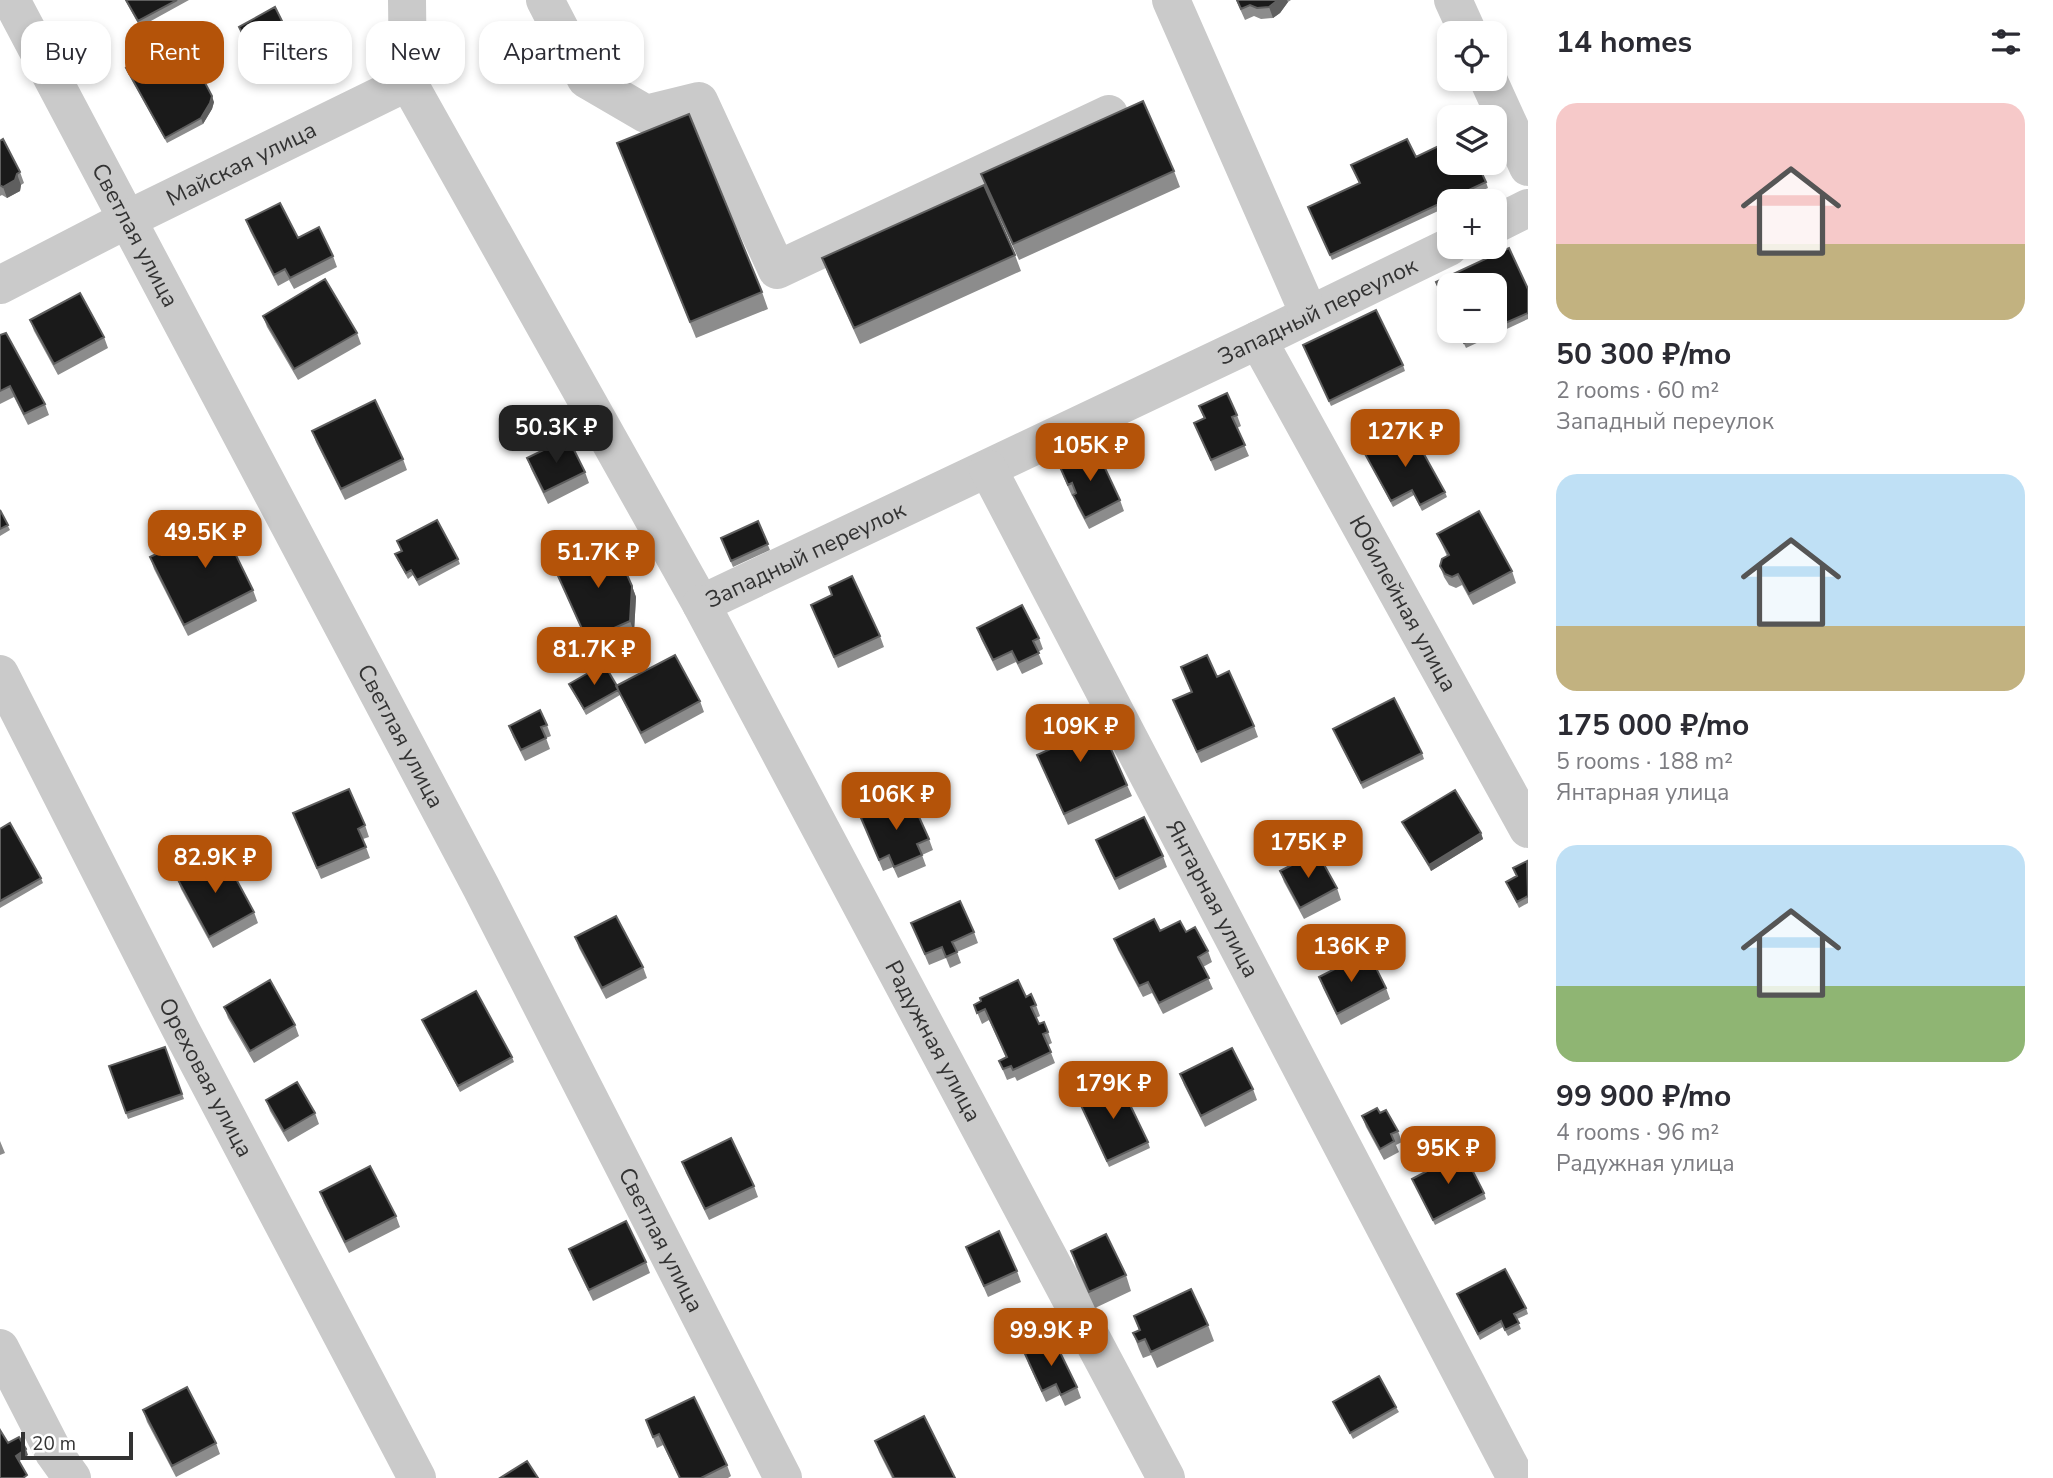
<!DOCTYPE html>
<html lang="en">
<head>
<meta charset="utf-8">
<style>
  :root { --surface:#fff; --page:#f7f7f7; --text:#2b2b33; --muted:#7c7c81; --accent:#b45309 }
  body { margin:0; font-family:"Nunito Sans",sans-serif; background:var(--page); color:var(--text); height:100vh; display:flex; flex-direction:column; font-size:26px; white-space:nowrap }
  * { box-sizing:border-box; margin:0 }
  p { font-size:23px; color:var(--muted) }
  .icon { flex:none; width:38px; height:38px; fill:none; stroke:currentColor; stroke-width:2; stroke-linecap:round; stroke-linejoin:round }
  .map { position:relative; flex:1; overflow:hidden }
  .details { display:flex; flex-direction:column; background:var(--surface); width:525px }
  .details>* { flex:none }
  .top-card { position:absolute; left:21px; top:21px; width:665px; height:63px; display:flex; gap:14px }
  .tools { position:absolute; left:1437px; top:21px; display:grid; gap:14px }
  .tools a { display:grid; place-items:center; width:70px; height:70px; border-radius:14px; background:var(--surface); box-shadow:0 4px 10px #0003; font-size:35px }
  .scale { position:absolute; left:21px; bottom:18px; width:112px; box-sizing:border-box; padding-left:7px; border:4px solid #333; border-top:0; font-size:19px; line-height:24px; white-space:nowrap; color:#333; -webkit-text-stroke:5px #fff; paint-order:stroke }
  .price { position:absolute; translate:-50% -60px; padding:0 16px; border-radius:14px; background:var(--accent); color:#fff; font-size:23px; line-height:46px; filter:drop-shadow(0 2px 4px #0008) }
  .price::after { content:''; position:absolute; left:50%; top:42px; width:21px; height:16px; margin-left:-10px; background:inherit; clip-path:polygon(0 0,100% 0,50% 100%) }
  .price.active { background:#222; color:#fff }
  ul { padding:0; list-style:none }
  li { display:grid; align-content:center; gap:14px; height:371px; padding:0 28px }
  li span { display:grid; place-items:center; height:217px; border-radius:21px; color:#555 }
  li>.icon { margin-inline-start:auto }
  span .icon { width:126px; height:126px; fill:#fffc; stroke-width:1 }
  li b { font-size:30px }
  h2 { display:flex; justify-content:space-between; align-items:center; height:84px; padding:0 28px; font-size:30px }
  .chip { padding:0 24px; border-radius:21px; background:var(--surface); box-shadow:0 4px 10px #0003; font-size:24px; line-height:63px }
  .chip.active { background:var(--accent); color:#fff }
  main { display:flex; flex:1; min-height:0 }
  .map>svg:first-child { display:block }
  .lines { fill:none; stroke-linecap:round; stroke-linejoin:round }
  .minor { stroke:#cacaca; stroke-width:38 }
  .wall { fill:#8c8c8c }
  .shaded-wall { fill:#5f5f5f }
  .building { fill:#1a1a1a; stroke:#5f5f5f; stroke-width:2 }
  .labels { text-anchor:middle; stroke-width:7; stroke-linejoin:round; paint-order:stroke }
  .street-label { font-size:23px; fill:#333; stroke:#fff }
</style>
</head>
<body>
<main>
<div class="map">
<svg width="1528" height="1478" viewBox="0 0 1528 1478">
  <rect width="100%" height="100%" fill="#fff"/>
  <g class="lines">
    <!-- minor -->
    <g class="minor">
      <path id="s1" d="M11,0L481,887L783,1478"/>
      <path id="s2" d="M407,0L408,82L701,604L1258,340L1449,247"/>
      <path d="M545,0L586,79L646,114L699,101L777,270L1109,114"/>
      <path d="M1171,0L1309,314"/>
      <path d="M1453,0L1468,33"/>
      <path d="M1488,79L1528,167"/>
      <path d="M1494,225L1528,208"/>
      <path id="s3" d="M0,285L128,219L408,82"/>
      <path id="s4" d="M1258,340L1528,829"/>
      <path id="s5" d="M988,469L1516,1478"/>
      <path id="s6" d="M701,604L1166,1478"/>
      <path id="s7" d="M0,674L180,1028L417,1478"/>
      <path d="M0,1348L54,1453L72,1478"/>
    </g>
  </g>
  <!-- wall -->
  <path class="wall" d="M125,0H189L140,27Z
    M1236,0H1291L1288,2L1280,13L1273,18L1261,19L1254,16L1245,20Z
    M239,27L298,53L302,64L266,83L243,38Z
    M126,68L214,102L212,109L203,124L167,143L128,73Z
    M0,141L20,172L24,183L21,185L20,191L7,198L2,195L0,196Z
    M617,143L762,292L768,309L696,338Z
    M1416,157L1486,182L1488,188L1459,201H1449V206L1332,260L1310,212L1359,183L1351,165Z
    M1174,171L1180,187L1019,260L987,190L981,174Z
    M246,220L333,256L337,267L294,289L289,280L278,286L250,231Z
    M1015,255L1021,271L860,344L828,274L822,258Z
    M1494,285L1528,289V319L1466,348L1458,331H1494Z
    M263,316L357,333L361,344L298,380L267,327Z
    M30,320L104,337L108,348L58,375L34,331Z
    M0,335L45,404L49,415L28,425L14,397L0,404Z
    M1303,345L1403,365L1405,371L1331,406Z
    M1199,406L1237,415L1241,426L1237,428L1249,456L1215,471L1194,423L1204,419Z
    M312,431L403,459L407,470L345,500L316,442Z
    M1365,454L1445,492L1447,497L1422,511L1414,495L1393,507Z
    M527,458L585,472L589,483L548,504L531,469Z
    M1060,467L1120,500L1124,511L1089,529L1077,506L1073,495L1072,496L1064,478Z
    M0,510L10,530L0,536Z
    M758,521L770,550L733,567L721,538Z
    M1437,534L1512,571L1516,583L1473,605L1462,585L1456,588L1449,585L1444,577L1440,566L1447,556Z
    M251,535L255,546L236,555L253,590L257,601L188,636L154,569L150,557Z
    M397,541L458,559L460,564L419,586L413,575L408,579L397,559L395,554L401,551Z
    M554,567L632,586L636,597L634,632L591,651Z
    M832,595L880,636L884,647L838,668L811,605Z
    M977,628L1039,638L1043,649L1038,652L1043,664L1022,674L1016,662L997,671L981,639Z
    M1181,667L1217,677L1254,726L1258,737L1201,763L1173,700L1191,692Z
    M569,684L617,686L700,701L704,712L645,744L620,695L586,715Z
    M547,725L551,736L546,738L550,749L525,761L513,737L509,726Z
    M1088,727L1127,785L1132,796L1068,825L1037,755L1055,747L1047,729Z
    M1333,729L1422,753L1424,759L1363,789Z
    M293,813L365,825L369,837L363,839L370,858L321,879Z
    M861,818L929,839L933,850L922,855L926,866L898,878L893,867L883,871Z
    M1402,822L1481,833L1483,839L1431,871L1405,827Z
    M0,829L41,878L43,883L0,908Z
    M1096,840L1163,856L1167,867L1119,890L1100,851Z
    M1528,862V903L1519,908L1506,882L1516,876L1513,868Z
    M1280,871L1337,888L1341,900L1304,919L1284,882Z
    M177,878L254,912L258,923L213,948L181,889Z
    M911,923L974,932L978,943L957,952L961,963L950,968L946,958L929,965Z
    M1160,931L1186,932L1208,951L1212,962L1203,967L1213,989L1163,1014L1152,993L1143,997L1118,950L1114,939Z
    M575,937L643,967L647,978L606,999L579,948Z
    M1364,969L1386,988L1390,999L1341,1025L1323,988L1319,977Z
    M1026,997L1036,1005L1040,1016L1036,1018L1039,1024L1048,1032L1052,1043L1048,1045L1055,1063L1017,1081L1015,1077L1007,1080L999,1061L1006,1058L989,1020L982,1024L974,1005Z
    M224,1007L295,1025L299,1036L254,1063L228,1018Z
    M422,1020L512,1057L514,1062L460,1092Z
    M165,1047L184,1099L128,1119L109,1066Z
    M1180,1074L1253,1089L1257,1100L1205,1127L1184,1085Z
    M1078,1099L1148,1142L1150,1148L1109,1167Z
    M266,1100L315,1113L319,1124L288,1142L270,1111Z
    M1380,1113L1398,1131L1402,1142L1396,1145L1399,1152L1384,1160L1366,1127L1362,1116Z
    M0,1141L5,1153L0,1155Z
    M682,1162L754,1186L758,1197L709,1220L686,1173Z
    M1412,1179L1484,1193L1486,1199L1435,1225Z
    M320,1192L396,1216L400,1227L349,1253L324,1203Z
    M966,1247L1017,1271L1021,1282L988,1297Z
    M569,1249L646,1262L650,1273L593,1301L573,1260Z
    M1071,1251L1126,1275L1131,1291L1095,1308L1076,1267Z
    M1457,1294L1526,1308L1528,1314L1517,1319L1521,1329L1508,1336L1503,1327L1480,1340Z
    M1134,1316L1208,1325L1214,1341L1157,1368L1151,1355L1143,1358L1139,1349L1133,1333L1139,1330Z
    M1025,1354L1077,1387L1081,1398L1065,1406L1060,1395L1046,1402L1029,1365Z
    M1333,1402L1396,1407L1399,1412L1353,1439Z
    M143,1410L216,1443L220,1454L176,1477L147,1422Z
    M646,1420L727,1465L731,1476L728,1478H679L663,1445L657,1448Z
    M875,1441L955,1478H892L879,1452Z"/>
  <!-- shaded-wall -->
  <path class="shaded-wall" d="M1278,0H1287L1288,2L1280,13L1273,18L1269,7Z
    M212,96L214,102L212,109L203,124L201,118Z
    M17,174L21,185L20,191L7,198L3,187Z
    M632,586L636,597L634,632L630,621Z
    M1481,833L1483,839L1431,871L1429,865Z
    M26,1449L28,1455L18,1462L16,1456Z"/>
  <!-- building -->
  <path class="building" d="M126,0H177L138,21Z
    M1237,0H1278L1269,7L1257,8L1250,5L1241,9Z
    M275,7L298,53L262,72L239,27Z
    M181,37L212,96L210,103L201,118L165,138L126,68Z
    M1143,101L1174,171L1013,244L981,174Z
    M689,114L762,292L690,322L617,143Z
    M3,139L20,172L17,174L15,180L3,187L0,185V141Z
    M1407,139L1416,157L1449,141V163H1477L1486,182L1330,255L1308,207L1360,183L1351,165Z
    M984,185L1015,255L854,328L822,258Z
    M280,203L298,238L319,227L333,256L290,278L285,269L274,275L246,220Z
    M1509,248L1528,289V313L1494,328V285H1449V310L1436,282Z
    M325,279L357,333L294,369L263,316Z
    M80,293L104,337L54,364L30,320Z
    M1376,310L1403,365L1329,401L1303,345Z
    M1458,331H1489L1464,343Z
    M6,333L45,404L24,414L10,386L0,391V335Z
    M1227,393L1237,415L1232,417L1245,445L1211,460L1194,423L1205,418L1199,406Z
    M375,400L403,459L341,489L312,431Z
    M1410,429L1445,492L1420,505L1412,490L1391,501L1365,454Z
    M568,438L585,472L544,492L527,458Z
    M1096,449L1120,500L1085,518L1073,495L1076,493L1072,483L1068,485L1060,467Z
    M0,510L8,525L0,529Z
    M1479,511L1512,571L1469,594L1458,574L1452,577L1445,574L1440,566L1442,559L1449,555L1437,534Z
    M240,513L251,535L231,545L253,590L184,625L150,557Z
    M437,520L458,559L417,580L411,570L406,573L395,554L402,551L397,541Z
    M758,521L768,544L731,561L721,538Z
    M612,541L632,586L630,621L587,640L554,567Z
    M852,576L880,636L834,657L811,605L832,595L829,587Z
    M1022,605L1039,638L1033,641L1039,653L1018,663L1012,651L993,660L977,628Z
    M675,655L700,701L641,733L616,686Z
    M1207,655L1217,677L1229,671L1254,726L1197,752L1173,700L1192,692L1181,667Z
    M604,664L617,686L618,690L584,709L569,684Z
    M1394,698L1422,753L1361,783L1333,729Z
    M540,710L547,725L541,727L546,738L521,750L509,726Z
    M1081,713L1088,727L1099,722L1127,785L1064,814L1037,755L1055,747L1047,729Z
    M349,789L365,825L358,829L366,847L317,868L293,813Z
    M1455,790L1481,833L1429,865L1402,822Z
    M910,797L929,839L917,844L922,855L894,867L889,855L879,860L861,818Z
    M1144,817L1163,856L1115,879L1096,840Z
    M10,823L41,878L0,901V829Z
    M1317,852L1337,888L1300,908L1280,871Z
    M222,853L254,912L209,937L177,878Z
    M1527,861L1528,896L1517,902L1506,882L1517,876L1513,868Z
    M960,901L974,932L952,942L957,952L946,957L942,947L925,954L911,923Z
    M616,916L643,967L602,988L575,937Z
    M1154,919L1160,931L1180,921L1186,932L1195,927L1208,951L1198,957L1209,978L1159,1003L1148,982L1139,986L1114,939Z
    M1358,957L1364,969L1374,964L1386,988L1337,1014L1319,977Z
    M270,980L295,1025L250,1051L224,1007Z
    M1018,980L1026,997L1031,994L1036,1005L1031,1007L1039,1024L1044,1022L1048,1032L1043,1034L1051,1052L1013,1070L1011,1066L1003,1069L999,1061L1007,1057L985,1009L977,1013L974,1005L981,1001L980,998Z
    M476,991L512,1057L458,1086L422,1020Z
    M165,1047L182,1094L126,1113L109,1066Z
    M1232,1048L1253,1089L1201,1116L1180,1074Z
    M1118,1080L1148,1142L1107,1161L1078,1099Z
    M297,1082L315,1113L284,1131L266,1100Z
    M1377,1108L1380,1113L1386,1110L1398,1131L1391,1134L1394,1141L1380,1149L1362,1116Z
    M731,1138L754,1186L705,1209L682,1162Z
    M1463,1152L1484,1193L1433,1220L1412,1179Z
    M370,1166L396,1216L345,1242L320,1192Z
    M626,1221L646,1262L589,1290L569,1249Z
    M999,1231L1017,1271L984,1286L966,1247Z
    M1106,1234L1126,1275L1089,1292L1071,1251Z
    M1505,1269L1526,1308L1514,1314L1519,1323L1505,1330L1501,1321L1478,1334L1457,1294Z
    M1191,1289L1208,1325L1151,1352L1145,1339L1138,1342L1133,1333L1140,1330L1134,1316Z
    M1054,1340L1077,1387L1061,1395L1056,1384L1042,1391L1025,1354Z
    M1379,1376L1396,1407L1350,1433L1333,1402Z
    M187,1387L216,1443L172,1466L143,1410Z
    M694,1397L727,1465L701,1478H680L659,1434L653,1437L646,1420Z
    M924,1416L955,1478H894L875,1441Z
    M0,1430L8,1443L19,1437L26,1449L16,1456L27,1475L23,1478H0Z
    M527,1461L538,1478H500Z"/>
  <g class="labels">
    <!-- street labels -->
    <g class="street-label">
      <text dy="8" stroke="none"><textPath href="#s3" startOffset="270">Майская улица</textPath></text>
      <text dy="8" stroke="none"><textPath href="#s1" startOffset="266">Светлая улица</textPath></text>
      <text dy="8" stroke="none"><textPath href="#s2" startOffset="1363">Западный переулок</textPath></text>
      <text dy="8" stroke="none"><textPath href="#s2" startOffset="796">Западный переулок</textPath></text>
      <text dy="8" stroke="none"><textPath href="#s4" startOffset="301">Юбилейная улица</textPath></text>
      <text dy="8" stroke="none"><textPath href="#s1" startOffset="833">Светлая улица</textPath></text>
      <text dy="8" stroke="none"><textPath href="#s5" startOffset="485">Янтарная улица</textPath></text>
      <text dy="8" stroke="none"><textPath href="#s6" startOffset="495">Радужная улица</textPath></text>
      <text dy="8" stroke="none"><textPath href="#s7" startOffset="453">Ореховая улица</textPath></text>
      <text dy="8" stroke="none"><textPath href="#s1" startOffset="1400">Светлая улица</textPath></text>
    </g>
  </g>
</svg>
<div class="tools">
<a><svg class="icon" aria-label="locate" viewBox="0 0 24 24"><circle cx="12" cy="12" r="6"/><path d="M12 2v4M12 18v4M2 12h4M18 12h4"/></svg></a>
<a><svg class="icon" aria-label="layers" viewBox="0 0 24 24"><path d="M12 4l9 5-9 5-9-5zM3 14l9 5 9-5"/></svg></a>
<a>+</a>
<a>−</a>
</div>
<div class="scale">20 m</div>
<b class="price active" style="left:556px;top:465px">50.3K ₽</b>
<b class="price" style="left:1405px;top:469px">127K ₽</b>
<b class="price" style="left:1090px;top:483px">105K ₽</b>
<b class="price" style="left:205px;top:570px">49.5K ₽</b>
<b class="price" style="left:598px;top:590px">51.7K ₽</b>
<b class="price" style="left:594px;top:687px">81.7K ₽</b>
<b class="price" style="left:1080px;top:764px">109K ₽</b>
<b class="price" style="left:896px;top:832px">106K ₽</b>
<b class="price" style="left:1308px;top:880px">175K ₽</b>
<b class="price" style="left:215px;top:895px">82.9K ₽</b>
<b class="price" style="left:1351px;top:984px">136K ₽</b>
<b class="price" style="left:1113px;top:1121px">179K ₽</b>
<b class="price" style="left:1448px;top:1186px">95K ₽</b>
<b class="price" style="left:1051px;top:1368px">99.9K ₽</b>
<div class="top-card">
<a class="chip">Buy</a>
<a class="chip active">Rent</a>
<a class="chip">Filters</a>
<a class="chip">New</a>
<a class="chip">Apartment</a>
</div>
</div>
<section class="details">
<h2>14 homes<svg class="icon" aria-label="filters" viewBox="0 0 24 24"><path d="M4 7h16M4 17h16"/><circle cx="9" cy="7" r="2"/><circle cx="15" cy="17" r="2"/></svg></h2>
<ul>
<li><span style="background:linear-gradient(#f6c9c9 65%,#c2b280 0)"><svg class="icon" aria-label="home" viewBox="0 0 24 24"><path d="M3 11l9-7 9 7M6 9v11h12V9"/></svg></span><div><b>50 300 ₽/mo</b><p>2 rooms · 60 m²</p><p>Западный переулок</p></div></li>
<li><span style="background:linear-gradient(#bfe0f5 70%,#c2b280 0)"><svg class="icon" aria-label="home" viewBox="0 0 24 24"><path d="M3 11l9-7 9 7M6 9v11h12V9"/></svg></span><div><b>175 000 ₽/mo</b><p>5 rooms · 188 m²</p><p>Янтарная улица</p></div></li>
<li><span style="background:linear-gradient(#bfe0f5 65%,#8fb573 0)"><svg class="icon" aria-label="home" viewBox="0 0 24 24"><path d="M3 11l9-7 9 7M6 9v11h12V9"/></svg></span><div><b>99 900 ₽/mo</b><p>4 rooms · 96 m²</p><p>Радужная улица</p></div></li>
</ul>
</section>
</main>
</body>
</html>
